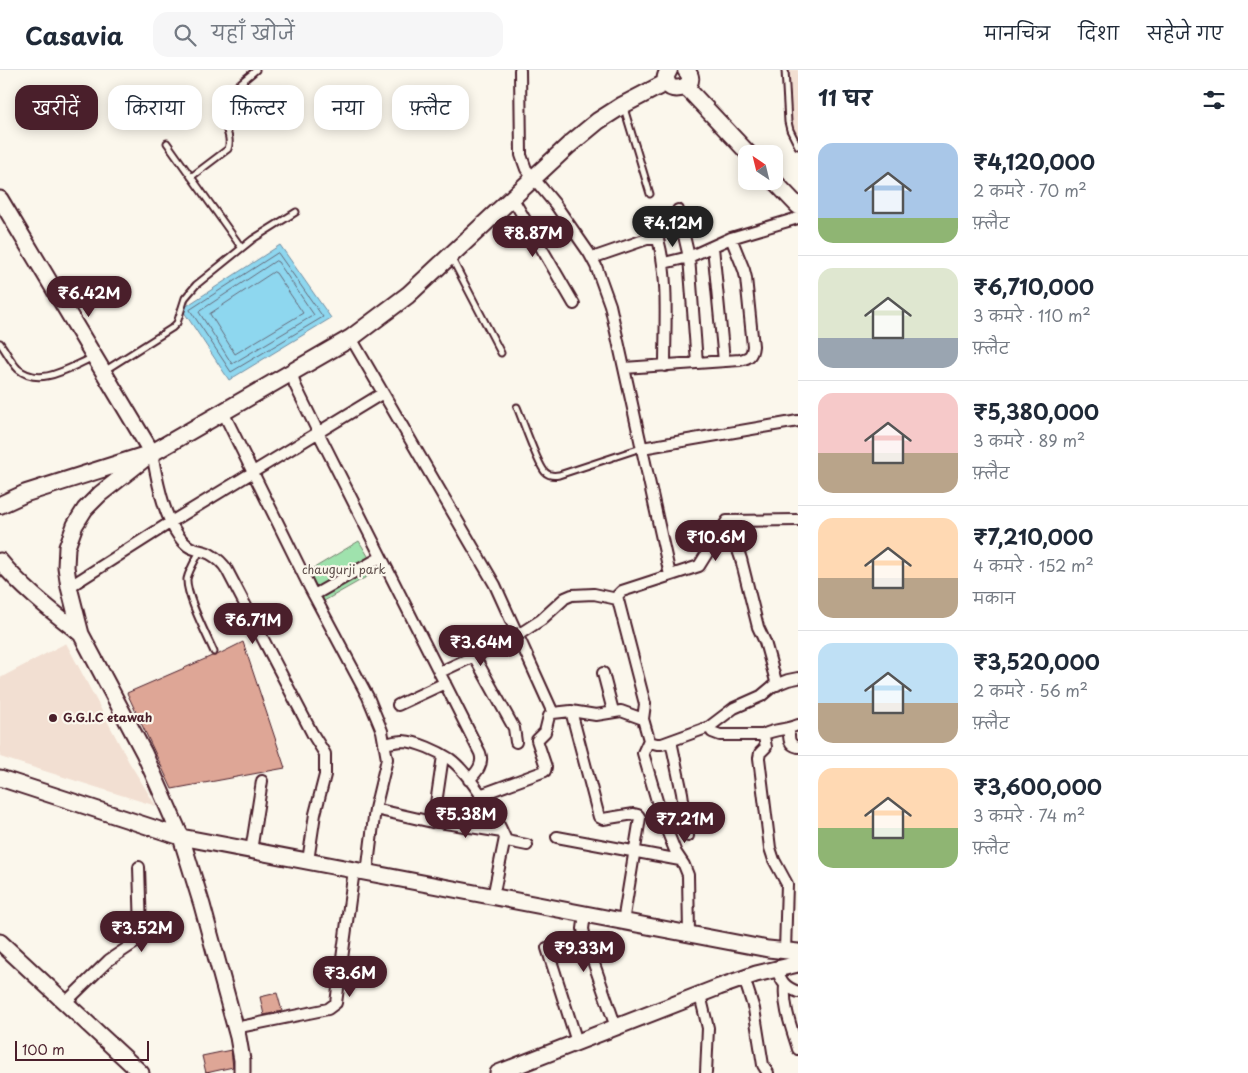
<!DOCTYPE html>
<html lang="hi">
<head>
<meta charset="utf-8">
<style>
  :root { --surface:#fff; --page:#f6f6f7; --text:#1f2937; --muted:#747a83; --line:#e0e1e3; --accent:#4a1f2b }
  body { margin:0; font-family:"Playpen Sans","Playpen Sans Deva",sans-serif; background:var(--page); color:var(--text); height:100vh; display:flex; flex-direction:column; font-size:19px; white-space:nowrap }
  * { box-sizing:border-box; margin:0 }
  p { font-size:16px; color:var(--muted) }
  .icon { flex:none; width:28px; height:28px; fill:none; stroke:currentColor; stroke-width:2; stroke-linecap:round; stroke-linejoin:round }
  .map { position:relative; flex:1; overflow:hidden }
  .sheet { display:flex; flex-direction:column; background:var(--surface); width:450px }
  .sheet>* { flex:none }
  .guide { position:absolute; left:15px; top:15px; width:475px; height:45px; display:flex; gap:10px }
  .needle { width:32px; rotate:325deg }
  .buttons { position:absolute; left:738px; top:75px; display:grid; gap:10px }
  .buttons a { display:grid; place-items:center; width:45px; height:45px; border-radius:10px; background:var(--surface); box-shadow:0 2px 12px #0003; font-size:25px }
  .scale { position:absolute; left:15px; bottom:12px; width:134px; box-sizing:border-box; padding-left:5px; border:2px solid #4a1f2b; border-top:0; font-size:14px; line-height:18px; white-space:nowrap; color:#4a1f2b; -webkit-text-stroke:4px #fbf7ec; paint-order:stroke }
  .price { position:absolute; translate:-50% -42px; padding:0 11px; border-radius:18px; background:var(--accent); color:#fff; font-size:16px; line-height:32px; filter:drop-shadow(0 1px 2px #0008) }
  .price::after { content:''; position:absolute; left:50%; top:30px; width:15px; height:11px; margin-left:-8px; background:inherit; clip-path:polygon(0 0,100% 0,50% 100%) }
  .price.on { background:#222; color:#fff }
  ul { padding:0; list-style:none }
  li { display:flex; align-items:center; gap:15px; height:125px; padding:0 20px }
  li+li { border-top:1px solid var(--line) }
  li span { display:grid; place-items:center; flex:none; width:140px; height:100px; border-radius:15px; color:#555 }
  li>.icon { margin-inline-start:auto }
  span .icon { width:60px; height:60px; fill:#fffc; stroke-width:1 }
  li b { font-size:21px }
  h2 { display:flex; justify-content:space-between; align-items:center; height:60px; padding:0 20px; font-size:21px }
  .chip { padding:0 18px; border-radius:15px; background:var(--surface); box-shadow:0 2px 12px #0003; font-size:18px; line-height:45px }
  .chip.on { background:var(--accent); color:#fff }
  header { display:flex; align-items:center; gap:30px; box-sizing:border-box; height:70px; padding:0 25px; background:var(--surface); border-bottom:1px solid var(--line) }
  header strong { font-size:24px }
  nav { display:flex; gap:28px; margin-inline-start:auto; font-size:18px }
  .search { width:350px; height:45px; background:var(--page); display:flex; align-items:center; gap:12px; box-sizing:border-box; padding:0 18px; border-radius:15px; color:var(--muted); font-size:19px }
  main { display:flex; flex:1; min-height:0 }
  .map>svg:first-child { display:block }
  .built { fill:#f2dfd2 }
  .green { fill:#9fe2ad; stroke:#74806c }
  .water { fill:#8ed7ef; stroke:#738da1 }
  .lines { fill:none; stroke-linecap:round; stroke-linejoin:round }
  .shore { stroke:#656979; stroke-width:1 }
  .building { fill:#dea696; stroke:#4a1f2b }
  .lane-casing { stroke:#4a1f2b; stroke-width:9 }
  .street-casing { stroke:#4a1f2b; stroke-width:14 }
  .secondary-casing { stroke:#4a1f2b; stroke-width:19 }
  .primary-casing { stroke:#4a1f2b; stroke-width:20 }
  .lane { stroke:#fbf7ec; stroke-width:5 }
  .street { stroke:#fbf7ec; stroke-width:10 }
  .secondary { stroke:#fbf7ec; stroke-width:15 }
  .primary { stroke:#fbf7ec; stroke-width:16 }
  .street-bridge-casing { stroke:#4a1f2b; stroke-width:14; stroke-linecap:butt }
  .street-bridge { stroke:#fbf7ec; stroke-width:10 }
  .poi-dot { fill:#4a1f2b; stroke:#fbf7ec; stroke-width:2 }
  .labels { text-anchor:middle; stroke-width:4.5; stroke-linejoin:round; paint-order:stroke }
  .park-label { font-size:12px; fill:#5f504c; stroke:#fbf7ec }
  .poi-label { font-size:12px; font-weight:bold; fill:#4a1f2b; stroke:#fbf7ec; text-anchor:start }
</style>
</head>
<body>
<header>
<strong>Casavia</strong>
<div class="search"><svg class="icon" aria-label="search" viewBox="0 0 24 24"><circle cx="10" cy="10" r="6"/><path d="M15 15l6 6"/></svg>यहाँ खोजें</div>
<nav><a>मानचित्र</a><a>दिशा</a><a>सहेजे गए</a></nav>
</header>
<main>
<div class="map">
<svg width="798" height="1003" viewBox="0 0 798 1003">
  <rect width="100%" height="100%" fill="#fbf7ec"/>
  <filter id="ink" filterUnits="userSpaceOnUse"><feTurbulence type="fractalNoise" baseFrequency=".02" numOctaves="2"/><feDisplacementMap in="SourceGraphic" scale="10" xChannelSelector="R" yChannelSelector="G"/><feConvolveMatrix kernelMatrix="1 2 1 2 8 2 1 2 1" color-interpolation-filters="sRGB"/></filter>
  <g filter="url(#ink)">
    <!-- built -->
    <path class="built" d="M788,0H798V77L786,63V2Z
      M66,573L129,692L156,736L0,687V608Z"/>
    <!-- green -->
    <path class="green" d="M359,471L377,501L324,531L309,501Z"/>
    <!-- water -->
    <path class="water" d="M280,175L331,248L229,310L182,239Z"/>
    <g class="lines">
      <!-- shore -->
      <path class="shore" d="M278,183L323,247L231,302L190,240Z
        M276,191L278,192L314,245L232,294L199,242Z
        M274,202L276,203L303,243L235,284L210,244Z"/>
    </g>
    <!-- building -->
    <path class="building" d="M243,572L285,698L172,719L127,623L212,586H215Z
      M277,923L282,941L264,945L260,927Z
      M231,980L233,997L206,1003L202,986Z"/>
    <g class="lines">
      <!-- lane casing -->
      <g class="lane-casing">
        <path id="lane" d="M785,0L788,52L790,60L798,76
          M624,38L650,124
          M167,73L241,177
          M191,107L228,79C234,63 216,49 223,33C227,22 246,9 256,0
          M452,189L501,283
          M0,273C6,281 11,292 18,299C40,318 70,297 92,288
          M104,301L172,258L177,253L185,228L196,215L253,169L296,142
          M517,337C523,351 537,393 545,402C549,406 554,406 559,405L641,378
          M200,481C196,489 189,500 187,509C186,526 207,566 214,582"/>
      </g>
      <!-- street casing -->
      <g class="street-casing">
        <path id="street" d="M520,0L521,85L526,99L555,134L589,183L596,196L610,235L670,505
          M513,129L574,234
          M678,140L689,187L697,293
          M713,177L724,291
          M592,188L647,169H658C669,209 665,254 665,296
          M664,193L689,187L731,168L798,148
          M351,268L495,515L553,643
          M624,298L740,290C749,288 752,286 753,276L746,208L744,200L731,168
          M292,303L295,315L318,362L480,683C484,694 477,702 469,710
          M223,342L310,518L368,627L382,661L387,689L375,739L367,803
          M642,378L798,351
          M152,383C157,410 165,458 188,476C195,481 203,480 210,484C217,488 223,493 227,500L312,663L325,684V705L315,744L308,791
          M728,451L741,489L758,557L765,572L777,615
          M69,517L171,452L383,323
          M314,525L381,487
          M521,563L541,550L565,528L572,525L594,524L617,529
          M474,586L514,658L516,672
          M440,602L511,569
          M603,603L613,641
          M398,635L445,613
          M571,641L599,747L603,749L634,744L638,745L640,748L623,852
          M789,659C789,668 788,675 798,677
          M712,662L720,665H764
          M671,671L682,723L688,766
          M649,672L657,674H662L709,657L734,638L761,626L773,616L788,610L798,608
          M384,674C390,673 397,671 403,671C418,672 438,681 450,689C469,703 496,746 505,768L493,827
          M480,725L545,701L546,697L537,670L545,662L549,646L553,643L571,641L596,645L621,641L643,649
          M375,739L432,752L434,747L443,686
          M433,751L502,762
          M557,767L680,790
          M505,768L507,771L527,775
          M251,781L262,711
          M585,844L583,859L585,868L616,957
          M689,864L688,805L684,795L676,783L662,748L643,683L649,670L643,649L645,634L617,526L622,521L699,496L727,451L798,450
          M547,878L577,972
          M785,881L787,814L774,790L770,778L759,688L760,683L766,677L764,667L765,664C775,659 787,660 798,655
          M777,899C781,912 785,917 798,922
          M744,908L754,939L763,995L768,1003
          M785,916C783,937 792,959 798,979
          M700,925L708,958L706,1003
          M65,933L109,890L136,872L140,869L141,860L139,797
          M235,958L328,939L336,933L354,800"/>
      </g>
      <!-- secondary casing -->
      <g class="secondary-casing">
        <path id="secondary" d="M686,17L749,84
          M774,111L798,136
          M0,129L152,383L100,424L85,439L75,455L67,477L66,497L69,517L81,564L144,683L181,767L202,835L238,967L242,990V1003
          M0,491C23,519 52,541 81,564
          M0,708L181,767L768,879L798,882
          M0,872L141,1003
          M498,1003L719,917L756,904L798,894"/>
      </g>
      <!-- primary casing -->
      <g class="primary-casing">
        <path id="primary" d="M669,0C652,27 705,22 686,0
          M0,435L26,423L152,383L351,268L408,225L569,75L598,51L623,35L667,12"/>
      </g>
      <!-- lane -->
      <use href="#lane" class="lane"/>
      <!-- street -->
      <use href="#street" class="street"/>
      <!-- secondary -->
      <use href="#secondary" class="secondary"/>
      <!-- primary -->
      <use href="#primary" class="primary"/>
      <!-- street-bridge casing -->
      <g class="street-bridge-casing">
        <path id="street-bridge" d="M511,569L521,563"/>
      </g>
      <!-- street-bridge -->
      <use href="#street-bridge" class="street-bridge"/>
    </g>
  </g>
  <!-- markers -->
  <circle class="poi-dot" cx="53" cy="648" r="5"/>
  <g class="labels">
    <!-- park labels -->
    <g class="park-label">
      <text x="344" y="504">chaugurji park</text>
    </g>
    <!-- poi labels -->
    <g class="poi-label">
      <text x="63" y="652">G.G.I.C etawah</text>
    </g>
  </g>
</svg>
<div class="buttons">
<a><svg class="needle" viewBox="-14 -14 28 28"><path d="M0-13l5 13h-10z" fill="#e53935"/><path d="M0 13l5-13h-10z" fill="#747a83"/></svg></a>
</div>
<div class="scale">100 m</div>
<b class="price on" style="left:673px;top:178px">₹4.12M</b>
<b class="price" style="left:533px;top:188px">₹8.87M</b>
<b class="price" style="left:89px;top:248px">₹6.42M</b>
<b class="price" style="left:716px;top:492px">₹10.6M</b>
<b class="price" style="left:253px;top:575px">₹6.71M</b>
<b class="price" style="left:481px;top:597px">₹3.64M</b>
<b class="price" style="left:466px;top:769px">₹5.38M</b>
<b class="price" style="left:685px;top:774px">₹7.21M</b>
<b class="price" style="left:142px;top:883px">₹3.52M</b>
<b class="price" style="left:584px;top:903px">₹9.33M</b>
<b class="price" style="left:350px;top:928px">₹3.6M</b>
<div class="guide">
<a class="chip on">खरीदें</a>
<a class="chip">किराया</a>
<a class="chip">फ़िल्टर</a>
<a class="chip">नया</a>
<a class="chip">फ़्लैट</a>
</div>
</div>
<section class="sheet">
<h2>11 घर<svg class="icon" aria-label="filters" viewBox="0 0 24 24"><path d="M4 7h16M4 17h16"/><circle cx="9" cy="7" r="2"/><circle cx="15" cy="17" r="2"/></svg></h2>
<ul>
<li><span style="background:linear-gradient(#a9c7e8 75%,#8fb573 0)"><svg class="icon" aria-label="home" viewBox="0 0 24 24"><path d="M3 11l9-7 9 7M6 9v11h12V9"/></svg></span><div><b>₹4,120,000</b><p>2 कमरे · 70 m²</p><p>फ़्लैट</p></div></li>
<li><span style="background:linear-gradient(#dfe7d0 70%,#9aa5b1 0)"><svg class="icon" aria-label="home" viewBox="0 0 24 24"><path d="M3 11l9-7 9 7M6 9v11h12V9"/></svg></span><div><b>₹6,710,000</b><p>3 कमरे · 110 m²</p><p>फ़्लैट</p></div></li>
<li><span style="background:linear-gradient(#f6c9c9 60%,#b9a48a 0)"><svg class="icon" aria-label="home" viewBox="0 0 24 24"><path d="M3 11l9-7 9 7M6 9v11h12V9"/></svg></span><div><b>₹5,380,000</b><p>3 कमरे · 89 m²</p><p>फ़्लैट</p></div></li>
<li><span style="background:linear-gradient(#ffd9b3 60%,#b9a48a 0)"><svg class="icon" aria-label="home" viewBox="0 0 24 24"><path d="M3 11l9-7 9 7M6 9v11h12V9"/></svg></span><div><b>₹7,210,000</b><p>4 कमरे · 152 m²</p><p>मकान</p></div></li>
<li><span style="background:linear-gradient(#bfe0f5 60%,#b9a48a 0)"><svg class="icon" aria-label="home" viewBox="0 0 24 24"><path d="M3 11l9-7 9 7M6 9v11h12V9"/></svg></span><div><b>₹3,520,000</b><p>2 कमरे · 56 m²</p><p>फ़्लैट</p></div></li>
<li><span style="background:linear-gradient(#ffd9b3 60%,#8fb573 0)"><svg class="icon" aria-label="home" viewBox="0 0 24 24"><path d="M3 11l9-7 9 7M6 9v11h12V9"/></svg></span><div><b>₹3,600,000</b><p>3 कमरे · 74 m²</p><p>फ़्लैट</p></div></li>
</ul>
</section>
</main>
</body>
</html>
